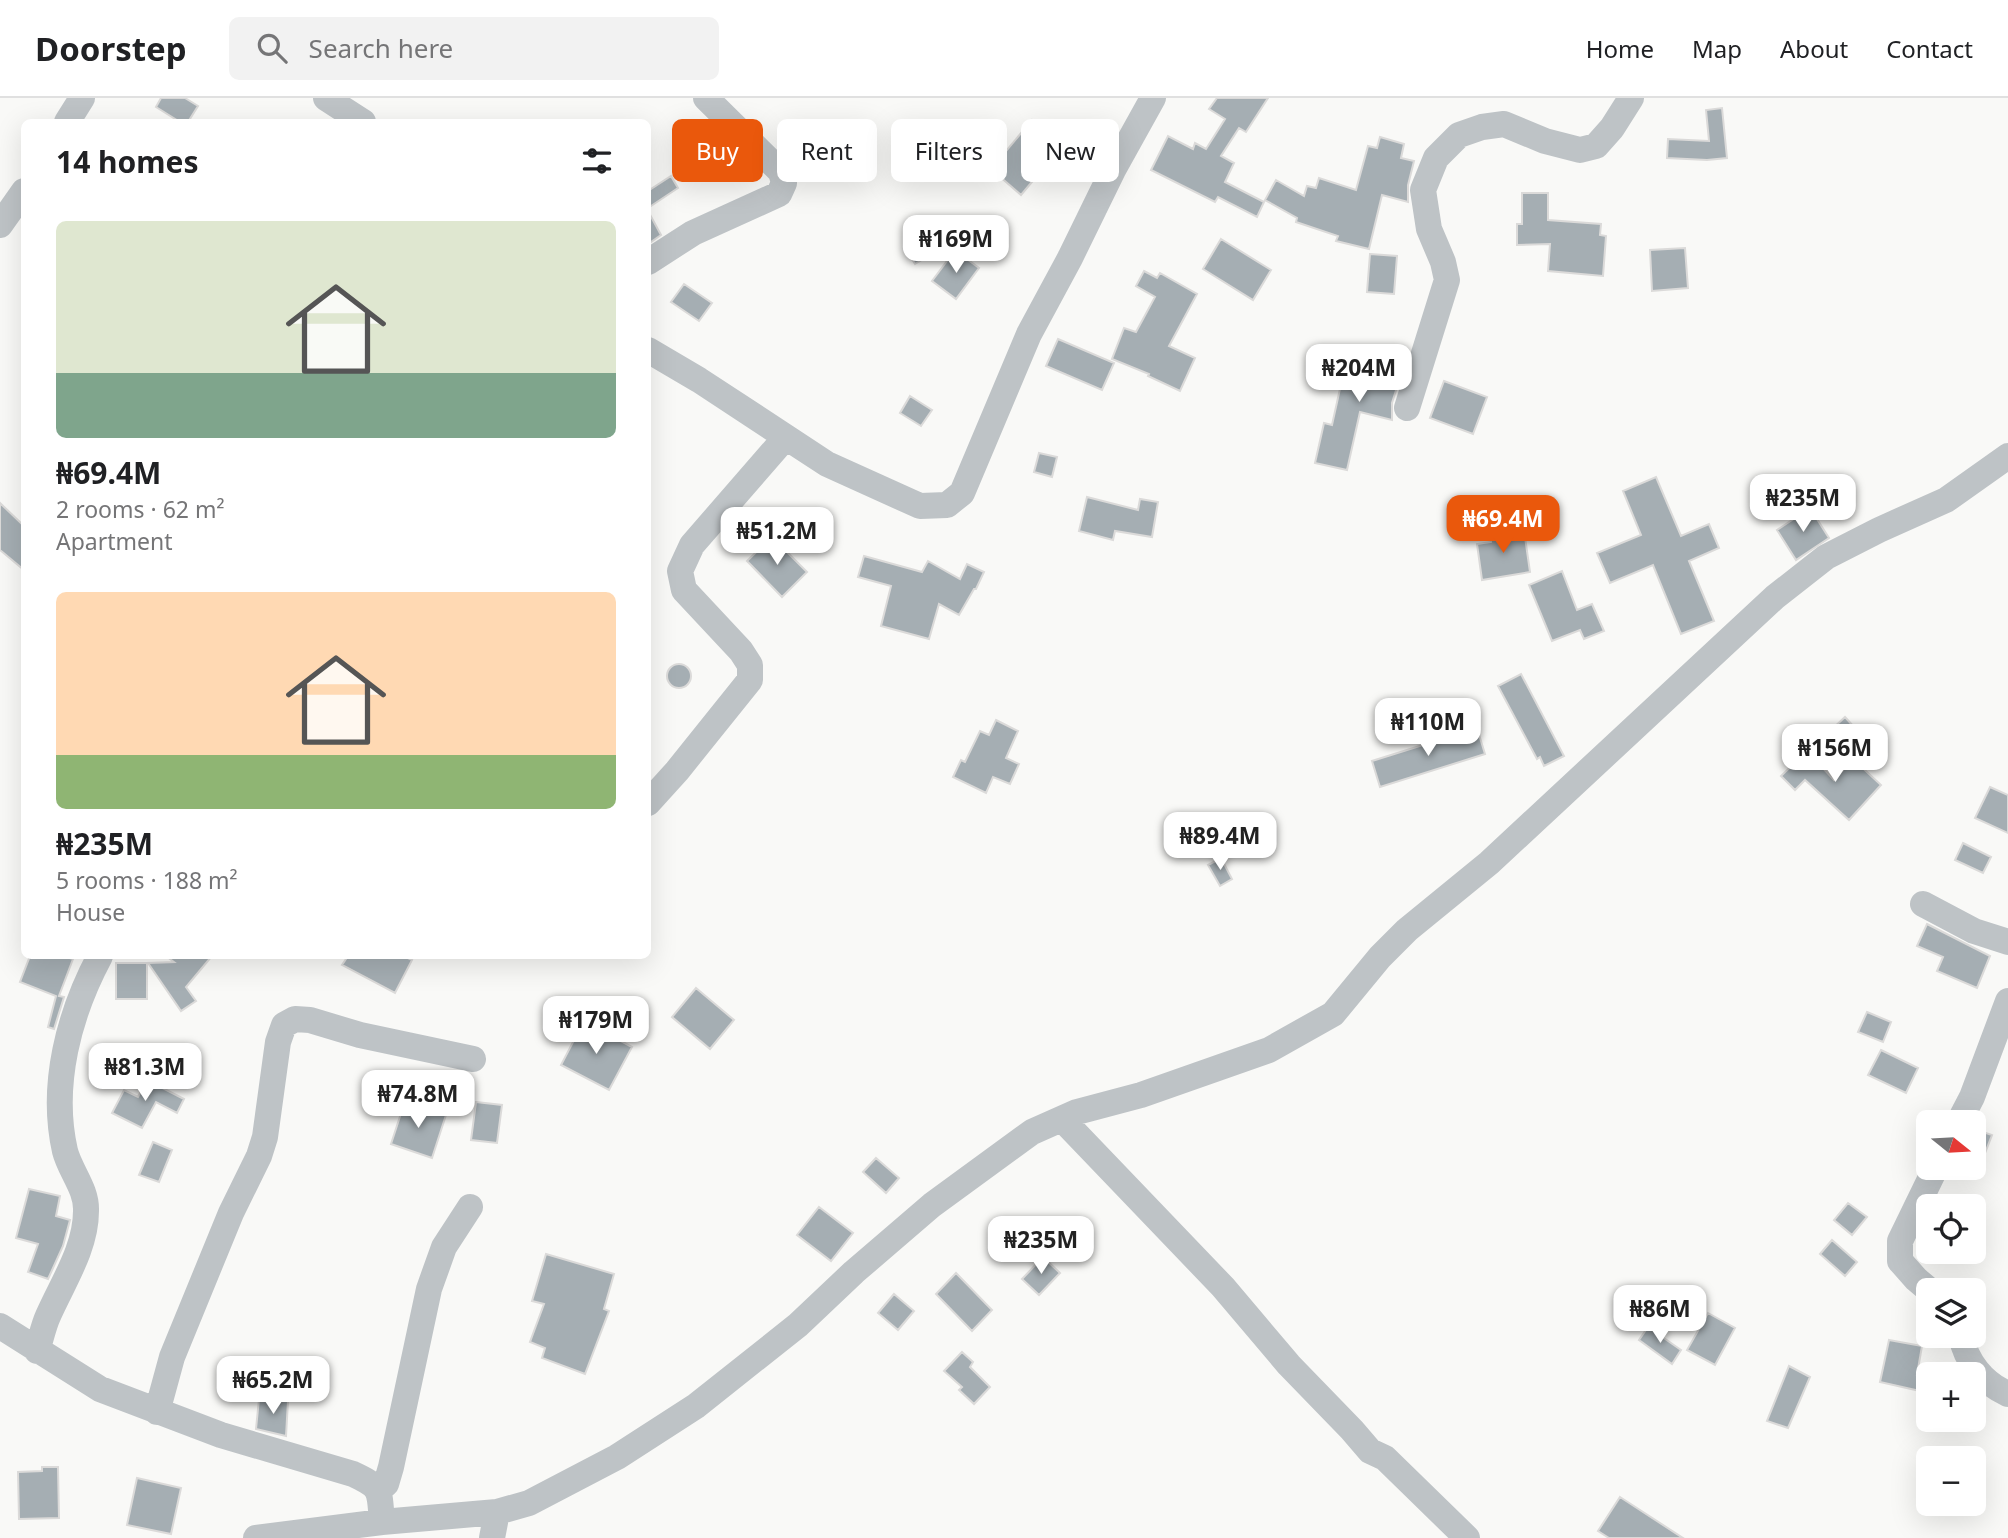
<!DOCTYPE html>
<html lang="en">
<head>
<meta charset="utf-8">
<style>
  :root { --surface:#fff; --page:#f2f2f2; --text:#202124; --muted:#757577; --line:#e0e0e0; --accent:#ea580c }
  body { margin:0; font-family:"Noto Sans",sans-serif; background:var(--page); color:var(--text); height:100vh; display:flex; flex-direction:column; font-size:26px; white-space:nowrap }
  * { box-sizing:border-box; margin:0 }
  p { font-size:23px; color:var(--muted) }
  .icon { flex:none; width:38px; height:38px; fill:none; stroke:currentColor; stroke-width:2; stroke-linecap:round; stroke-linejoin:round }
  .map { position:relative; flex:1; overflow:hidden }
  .panel { position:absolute; left:21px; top:21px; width:630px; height:840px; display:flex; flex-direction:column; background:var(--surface); border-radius:10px; box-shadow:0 7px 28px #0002 }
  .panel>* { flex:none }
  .hud { position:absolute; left:672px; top:21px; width:665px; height:63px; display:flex; gap:14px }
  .needle { width:46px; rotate:108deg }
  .fabs { position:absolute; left:1916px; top:1012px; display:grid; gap:14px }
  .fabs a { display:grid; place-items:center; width:70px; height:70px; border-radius:10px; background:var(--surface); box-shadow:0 7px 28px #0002; font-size:35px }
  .price { position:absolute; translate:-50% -60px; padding:0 16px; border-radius:14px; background:#fff; color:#222; font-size:23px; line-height:46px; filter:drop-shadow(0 2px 4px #0008) }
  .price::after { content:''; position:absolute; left:50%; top:42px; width:21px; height:16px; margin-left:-10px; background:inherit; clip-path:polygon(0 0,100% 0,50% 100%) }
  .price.on { background:var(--accent); color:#fff }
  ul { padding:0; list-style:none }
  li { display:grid; align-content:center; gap:14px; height:371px; padding:0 35px }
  li span { display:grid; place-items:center; height:217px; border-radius:10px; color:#555 }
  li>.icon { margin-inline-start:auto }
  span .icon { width:126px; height:126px; fill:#fffc; stroke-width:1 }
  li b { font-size:30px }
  h2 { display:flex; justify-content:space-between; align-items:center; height:84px; padding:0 35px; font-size:30px }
  .pill { padding:0 24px; border-radius:10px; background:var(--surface); box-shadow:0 7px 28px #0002; font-size:24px; line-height:63px }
  .pill.on { background:var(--accent); color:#fff }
  header { display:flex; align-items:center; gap:42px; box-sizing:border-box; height:98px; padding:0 35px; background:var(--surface); border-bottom:2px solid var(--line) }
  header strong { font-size:33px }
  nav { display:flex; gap:38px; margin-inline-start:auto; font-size:24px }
  .search { width:490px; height:63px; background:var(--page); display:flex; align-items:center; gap:18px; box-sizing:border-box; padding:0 24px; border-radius:10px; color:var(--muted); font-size:26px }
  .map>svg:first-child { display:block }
  .building { fill:#a5aeb3; stroke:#dbdad9; stroke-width:2 }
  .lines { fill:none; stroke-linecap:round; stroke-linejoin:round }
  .minor { stroke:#bec3c6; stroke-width:26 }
</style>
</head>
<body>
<header>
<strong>Doorstep</strong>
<div class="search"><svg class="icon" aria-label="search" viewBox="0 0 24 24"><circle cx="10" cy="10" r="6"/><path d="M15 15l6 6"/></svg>Search here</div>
<nav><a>Home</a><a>Map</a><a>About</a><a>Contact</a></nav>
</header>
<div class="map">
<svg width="2008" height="1440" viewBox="0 0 2008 1440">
  <rect width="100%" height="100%" fill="#f9f9f7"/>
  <!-- building -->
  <path class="building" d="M161,0H185L198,8L188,24H180L156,9Z
    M1217,0H1268L1246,34L1239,30L1221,58L1234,65L1225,84L1264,104L1257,119L1218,99L1215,104L1151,72L1168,38L1193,51L1195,45L1206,51L1225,21L1209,11Z
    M1722,10L1727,60L1707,62L1667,60L1668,41L1709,43L1706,12Z
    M1032,22L1062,48L1021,97L991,71Z
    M1380,39L1404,46L1401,60L1414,63L1408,87V104L1382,97L1369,151L1336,143L1338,138L1296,124L1297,120L1265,102L1276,82L1304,98L1307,88L1316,90L1319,80L1356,92L1368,48L1377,50Z
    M671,78L678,90L648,110V93Z
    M1522,95H1548V122L1601,126L1600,137L1606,138L1603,178L1548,173L1550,146L1517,147V126H1522Z
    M648,113L661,137L648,146Z
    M1221,141L1271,172L1253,202L1203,171Z
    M925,143L932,156L915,166L907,153Z
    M1685,150L1688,190L1652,193L1650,152Z
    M953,155H959L979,170L956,201L932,183Z
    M1370,156L1397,158L1394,196L1367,194Z
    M1144,173L1157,180L1160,175L1197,196L1169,248L1195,260L1180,293L1148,278L1149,276L1112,261L1124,230L1136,234L1155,199L1136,188Z
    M684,186L712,205L699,223L671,204Z
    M1058,241L1114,265L1102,292L1046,268Z
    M1368,251L1390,256L1388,263L1404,267L1392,305V322L1360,314L1347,372L1315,365L1324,325L1332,327L1347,259L1365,263Z
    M1444,283L1487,299L1473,336L1430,320Z
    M910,298L932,312L921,328L900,315Z
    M1039,355L1057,359L1052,379L1034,374Z
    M1656,379L1681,438L1709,426L1719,450L1689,463L1714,523L1681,536L1653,467L1610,485L1597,455L1641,437L1623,393Z
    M1087,399L1138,412L1140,401L1158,404L1152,439L1115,433L1113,442L1079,433Z
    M0,405L24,428V472L0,452Z
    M1810,410L1829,440L1796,462L1777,432Z
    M1514,430L1515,440L1525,439L1530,474L1482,482L1477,446L1491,444L1489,433Z
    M772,439L807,474L782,499L747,463Z
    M864,458L922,474L928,463L960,481L967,466L984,474L976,491H974L959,517L939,506L929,541L881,528L891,488L858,479Z
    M1562,473L1577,512L1592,506L1604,533L1584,541L1580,532L1552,543L1529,487Z
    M667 578a12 12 0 1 1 24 0a12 12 0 1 1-24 0Z
    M1521,576L1564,658L1544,668L1540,659L1537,661L1498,588Z
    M1845,619L1872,649L1858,662L1831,632Z
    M996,622L1018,633L1006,660L1019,666L1010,686L993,679L986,695L953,679L961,662L965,664L980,633L989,637Z
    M1477,630L1485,656L1380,689L1372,663Z
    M1807,653L1834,682L1853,661L1881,687L1849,722L1805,682L1795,692L1781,678Z
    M1990,689L2008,697V735L1975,720Z
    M1963,745L1991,759L1983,775L1955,762Z
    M1221,760L1232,781L1220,788L1208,767Z
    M1927,826L1990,858L1977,890L1937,873L1943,859L1917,848Z
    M30,858H63L73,861L59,898L64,899L54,931L48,929L56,898L20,884Z
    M166,858H212L186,889L196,903L181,913L148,865L174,864Z
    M348,858H404L412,862L395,895L342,867Z
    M116,865H147V901H116Z
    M696,890L734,922L710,951L672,919Z
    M1867,914L1891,924L1883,944L1858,934Z
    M584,923L632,949L609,992L561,967Z
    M1881,952L1918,970L1906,995L1868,977Z
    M147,982L184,1001L177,1015L156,1004L142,1030L112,1015L124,992L138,999Z
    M405,1003L446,1017L432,1060L391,1046Z
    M476,1004L502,1007L497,1045L471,1042Z
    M1977,1032L1992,1037L1975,1081L1974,1040Z
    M153,1044L172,1052L159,1084L139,1077Z
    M876,1060L899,1080L886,1095L863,1074Z
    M29,1091L60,1098L56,1118L70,1122L63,1148L48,1181L28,1174L38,1146L16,1140Z
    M1848,1105L1867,1119L1852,1137L1834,1122Z
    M819,1109L853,1135L831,1163L797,1137Z
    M1832,1142L1857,1164L1845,1178L1820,1156Z
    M546,1156L614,1176L604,1211L609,1213L585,1276L542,1260L545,1250L530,1244L544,1206L532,1203Z
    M1043,1159L1060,1175L1039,1197L1022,1181Z
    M956,1175L992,1212L972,1233L936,1196Z
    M894,1196L914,1213L898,1232L878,1215Z
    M1708,1215L1735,1230L1715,1267L1687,1252Z
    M1648,1229L1681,1252L1672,1266L1639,1242Z
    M1889,1242L1922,1248L1917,1277L1923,1278L1920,1293L1880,1284Z
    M962,1254L973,1264L970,1269L990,1289L974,1306L959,1292L962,1289L944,1273Z
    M1789,1268L1810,1279L1788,1330L1767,1323Z
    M259,1301L288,1303L286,1338L256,1331Z
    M42,1369H58L59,1420L19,1421L18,1374L42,1373Z
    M137,1380L181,1390L171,1436L127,1427Z
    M1620,1399L1683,1440H1609L1598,1433Z"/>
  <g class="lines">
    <!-- minor -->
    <path class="minor" d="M326,0L363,24
      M67,24L82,0
      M0,127L24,93
      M648,164L693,135L779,96L784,85L781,74L706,0
      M648,252L699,282L827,366L920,408L947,407L962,395L1029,236L1070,160L1113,72L1153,0
      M1407,310L1447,182L1443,164L1429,131L1423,92L1436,60L1459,37L1482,29L1504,26L1545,43L1580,52L1596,48L1612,30L1631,0
      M648,705L677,673L750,582V567L741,553L684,492L680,473L692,447L785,340
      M1923,806L1974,833L2008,844
      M1062,1021L1223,1189L1289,1267L1352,1332L1370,1353L1385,1360L1467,1440
      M1959,1024L1972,999L2008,903
      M1929,1192L1916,1181L1900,1163V1143L1936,1069
      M0,1228L100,1291L221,1337L353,1376C383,1390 379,1392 382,1424
      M1961,1237C1966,1264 1983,1285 2008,1296
      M37,1253C41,1241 43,1229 48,1218C63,1184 86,1150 86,1113C87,1091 70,1073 65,1053C50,987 69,916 100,858
      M157,1314L172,1259L231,1115L259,1058L265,1039L278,944L284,927L295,921L310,922L360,937L473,961
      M379,1392L386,1386L391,1369L429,1191L444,1149L470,1109
      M256,1440L382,1424L497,1414L529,1405L617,1359L696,1308L798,1227L854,1174L932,1107L1032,1034L1077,1014L1141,997L1269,952L1333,916L1380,859L1407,832L1489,765L1775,499L1826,459L1879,432L1946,402L2008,358
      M492,1440L497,1414"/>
  </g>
</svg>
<div class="fabs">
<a><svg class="needle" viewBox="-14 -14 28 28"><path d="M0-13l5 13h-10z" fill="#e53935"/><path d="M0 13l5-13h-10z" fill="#757577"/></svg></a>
<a><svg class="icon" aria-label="locate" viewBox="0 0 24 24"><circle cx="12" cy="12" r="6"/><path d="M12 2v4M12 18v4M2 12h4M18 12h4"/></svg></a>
<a><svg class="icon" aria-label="layers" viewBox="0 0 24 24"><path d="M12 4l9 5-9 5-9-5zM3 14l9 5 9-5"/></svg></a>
<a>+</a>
<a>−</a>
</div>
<b class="price" style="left:956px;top:177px">₦169M</b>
<b class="price" style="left:1359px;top:306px">₦204M</b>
<b class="price" style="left:1803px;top:436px">₦235M</b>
<b class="price on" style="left:1503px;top:457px">₦69.4M</b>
<b class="price" style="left:777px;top:469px">₦51.2M</b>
<b class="price" style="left:1428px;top:660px">₦110M</b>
<b class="price" style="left:1835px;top:686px">₦156M</b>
<b class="price" style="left:1220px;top:774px">₦89.4M</b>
<b class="price" style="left:596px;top:958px">₦179M</b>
<b class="price" style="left:145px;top:1005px">₦81.3M</b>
<b class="price" style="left:418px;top:1032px">₦74.8M</b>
<b class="price" style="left:1041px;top:1178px">₦235M</b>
<b class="price" style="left:1660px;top:1247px">₦86M</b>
<b class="price" style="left:273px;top:1318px">₦65.2M</b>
<div class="hud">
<a class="pill on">Buy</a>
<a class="pill">Rent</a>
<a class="pill">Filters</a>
<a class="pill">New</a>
</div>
<section class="panel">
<h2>14 homes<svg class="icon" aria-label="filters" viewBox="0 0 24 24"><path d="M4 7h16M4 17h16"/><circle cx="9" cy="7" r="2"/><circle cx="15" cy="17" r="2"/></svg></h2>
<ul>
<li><span style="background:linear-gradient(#dfe7d0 70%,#7fa58c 0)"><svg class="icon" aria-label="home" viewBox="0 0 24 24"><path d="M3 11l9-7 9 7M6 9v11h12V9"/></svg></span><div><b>₦69.4M</b><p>2 rooms · 62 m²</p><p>Apartment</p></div></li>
<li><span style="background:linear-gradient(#ffd9b3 75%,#8fb573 0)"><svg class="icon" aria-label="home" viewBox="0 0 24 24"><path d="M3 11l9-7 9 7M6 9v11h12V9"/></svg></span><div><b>₦235M</b><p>5 rooms · 188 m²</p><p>House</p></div></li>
</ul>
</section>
</div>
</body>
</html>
